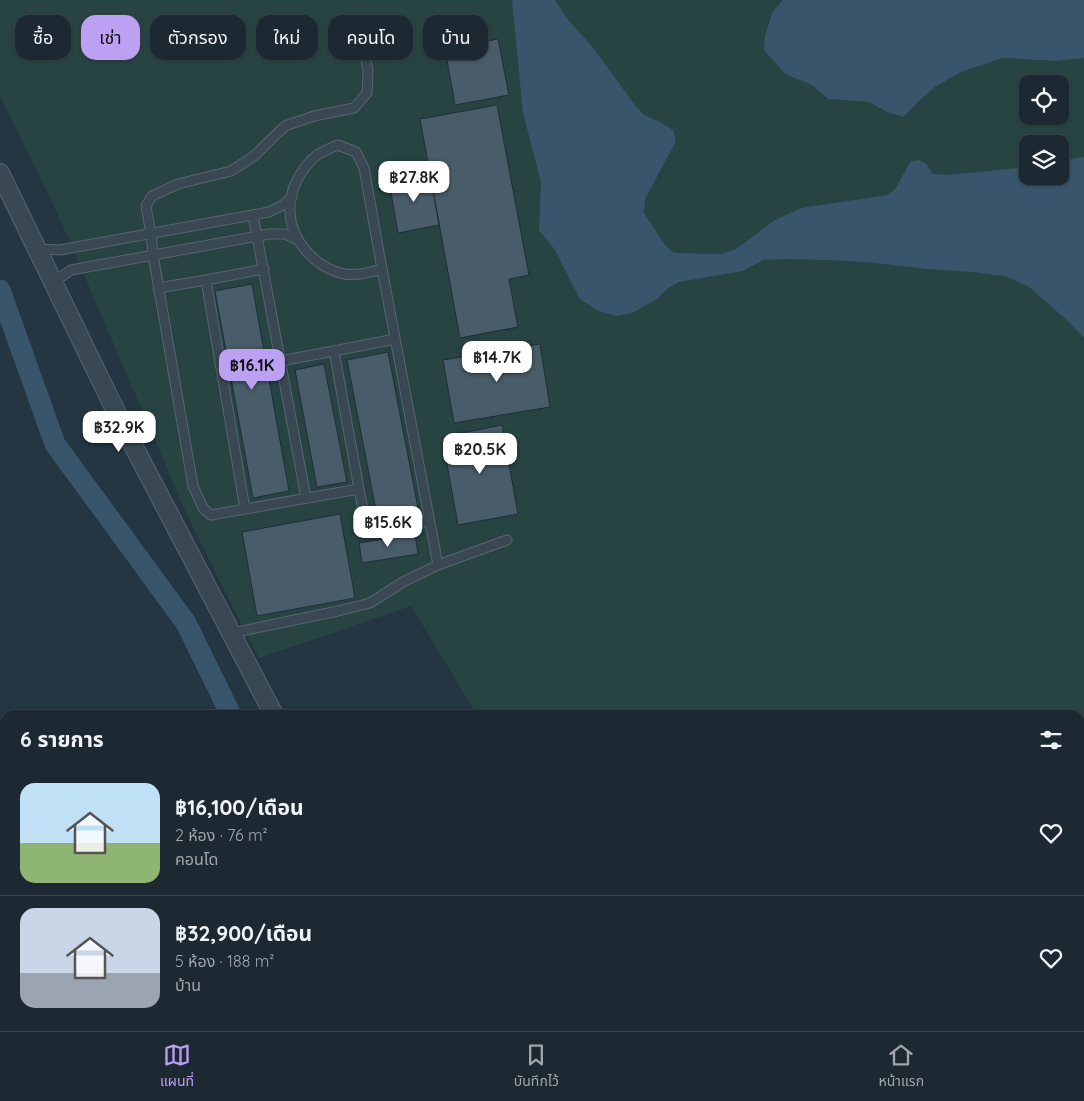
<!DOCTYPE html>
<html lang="th">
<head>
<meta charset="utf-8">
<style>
  :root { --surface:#1c2832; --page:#29343e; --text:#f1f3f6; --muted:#a0a6ac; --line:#3a444d; --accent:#bca0f2 }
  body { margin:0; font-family:Quicksand,"Noto Sans Thai",sans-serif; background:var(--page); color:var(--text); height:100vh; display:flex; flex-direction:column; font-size:19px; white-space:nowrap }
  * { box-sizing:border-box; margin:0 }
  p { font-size:16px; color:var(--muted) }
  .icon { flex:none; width:28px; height:28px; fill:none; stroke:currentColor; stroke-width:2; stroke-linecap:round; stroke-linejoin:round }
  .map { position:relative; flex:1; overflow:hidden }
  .drawer { position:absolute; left:0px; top:710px; width:1085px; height:321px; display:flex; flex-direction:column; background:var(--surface); border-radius:15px 15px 0 0; box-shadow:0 1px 4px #0004,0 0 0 1px var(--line) }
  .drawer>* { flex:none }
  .banner { position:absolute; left:15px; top:15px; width:500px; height:45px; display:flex; gap:10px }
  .fabs { position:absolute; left:1019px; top:75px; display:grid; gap:10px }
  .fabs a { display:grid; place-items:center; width:50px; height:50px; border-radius:10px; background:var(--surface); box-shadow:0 1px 4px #0004,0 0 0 1px var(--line); font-size:25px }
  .price { position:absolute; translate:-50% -42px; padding:0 11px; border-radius:10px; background:#fff; color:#222; font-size:16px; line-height:32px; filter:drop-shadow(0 1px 2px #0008) }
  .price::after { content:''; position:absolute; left:50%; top:30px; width:15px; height:11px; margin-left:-8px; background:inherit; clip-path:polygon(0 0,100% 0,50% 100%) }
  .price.active { background:var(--accent); color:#111 }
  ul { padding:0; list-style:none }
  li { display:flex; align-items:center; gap:15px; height:125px; padding:0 20px }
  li+li { border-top:1px solid var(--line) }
  li span { display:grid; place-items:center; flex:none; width:140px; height:100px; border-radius:15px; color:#555 }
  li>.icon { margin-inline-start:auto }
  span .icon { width:60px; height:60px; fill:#fffc; stroke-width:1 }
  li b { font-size:21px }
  h2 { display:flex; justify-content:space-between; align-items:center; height:60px; padding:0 20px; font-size:21px }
  .chip { padding:0 18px; border-radius:15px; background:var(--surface); box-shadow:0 1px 4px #0004,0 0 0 1px var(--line); font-size:18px; line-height:45px }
  .chip.active { background:var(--accent); color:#111 }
  .tabs { display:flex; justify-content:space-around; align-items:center; height:70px; border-top:1px solid var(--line); background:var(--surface); font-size:14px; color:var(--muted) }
  .tabs a { display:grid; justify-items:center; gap:2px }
  .tabs .active { color:var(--accent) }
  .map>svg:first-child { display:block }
  .green { fill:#274443; fill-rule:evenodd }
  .water { fill:#38556b }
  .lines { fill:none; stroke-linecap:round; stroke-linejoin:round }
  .canal { stroke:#38556b; stroke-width:21 }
  .building { fill:#495c69; stroke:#202f3a }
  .service-casing { stroke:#586570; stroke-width:11 }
  .minor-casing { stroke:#586570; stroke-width:20 }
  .service { stroke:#394853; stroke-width:9 }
  .minor { stroke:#394853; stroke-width:18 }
</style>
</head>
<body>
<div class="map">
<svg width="1084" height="1031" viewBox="0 0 1084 1031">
  <rect width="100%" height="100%" fill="#253643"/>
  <!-- green -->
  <path class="green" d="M0,0H783L773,11L764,49L785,74L812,85L828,99L869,102L887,112L904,117L917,103L935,87L961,72L1003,58L1056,61L1084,58V1031H671L668,1026H1080V715H477L411,606L259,658L191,524L57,212L0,96ZM498,39L509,95L455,105L445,49ZM1028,84H1060V116H1028ZM497,105L528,275L509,279L518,328L460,338L439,225L398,233L389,181L430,173L421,119ZM1028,144H1060V176H1028ZM252,284L253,497L215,291ZM540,344L550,406L454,423L444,360ZM347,360L418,508L377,516ZM324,364L347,482L318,487L295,370ZM340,514L257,616V615L242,532ZM415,534L418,554L362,563L360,543Z"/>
  <!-- water -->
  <path class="water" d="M512,0H555L569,21L595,50L634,104L644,115L660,122L673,130L675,136V143L645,199L644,213L666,246L674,253L722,254L736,249L775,220L801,208L888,195L896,188L910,162L919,160L926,164L933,174L947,175L1027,167L1028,176H1060V161L1084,157V338L1068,321L1028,286L1004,276L973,272L928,269L867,262L827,260L785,259L763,260L743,271L679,282L668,288L657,299L632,313L617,316L598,311L580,299L555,250L539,230L541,182L523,113Z
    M783,0H1084V58L1056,61L1003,58L961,72L935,87L917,103L904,117L887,112L869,102L828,99L812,85L785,74L764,50L765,36L773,11Z
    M668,1026H850L851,1031H671Z"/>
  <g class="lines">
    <!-- canal -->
    <path class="canal" d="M0,290L55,444L186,623L231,715
      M413,1026L416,1031
      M254,1031L258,1026"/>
  </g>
  <!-- building -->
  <path class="building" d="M498,39L509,95L455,105L445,49Z
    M497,105L529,275L509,279L518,327L460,338L420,119Z
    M430,173L439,225L398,233L389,181Z
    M252,284L289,491L253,498L215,291Z
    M540,344L550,407L454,423L443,360Z
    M388,352L418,508L377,516L347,360Z
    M324,364L347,482L317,487L295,370Z
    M502,425L518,514L458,525L442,437Z
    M340,514L355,598L257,616L242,532Z
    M415,534L418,554L362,563L359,543Z"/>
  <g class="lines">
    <!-- service casing -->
    <g class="service-casing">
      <path id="service" d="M363,41L368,71L367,93L354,108L314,116L285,126L254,156L231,171L178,184L152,196L146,206L151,234L153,255L193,486L203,508L211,515L359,489L334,351L395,339
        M253,215L306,498
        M37,249L60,250L269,212L283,205L292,197
        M382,269C369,273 357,276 344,274C316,268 291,241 290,212C289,190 300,169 317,155C323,151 331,148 338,145L356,152L364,168L382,269L438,565
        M55,284L61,277L71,270L269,234H285L298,240
        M158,288L206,280
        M280,361L334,351
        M359,489L365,520L373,528L395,527L429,520
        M245,509L206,280L264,269
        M232,633L338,611L370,603L403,582L438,565L507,540"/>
    </g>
    <!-- minor casing -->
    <g class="minor-casing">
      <path id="minor" d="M0,173L123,426L274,715
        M463,1026L466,1031"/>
    </g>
    <!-- service -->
    <use href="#service" class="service"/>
    <!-- minor -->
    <use href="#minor" class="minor"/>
  </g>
</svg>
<div class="fabs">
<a><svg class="icon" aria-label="locate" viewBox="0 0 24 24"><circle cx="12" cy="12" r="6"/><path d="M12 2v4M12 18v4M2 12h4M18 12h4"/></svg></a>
<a><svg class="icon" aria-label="layers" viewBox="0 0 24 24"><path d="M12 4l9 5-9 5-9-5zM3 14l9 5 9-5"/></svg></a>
</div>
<b class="price" style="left:414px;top:203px">฿27.8K</b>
<b class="price" style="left:497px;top:383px">฿14.7K</b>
<b class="price active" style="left:252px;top:391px">฿16.1K</b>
<b class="price" style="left:119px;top:453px">฿32.9K</b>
<b class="price" style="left:480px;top:475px">฿20.5K</b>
<b class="price" style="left:388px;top:548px">฿15.6K</b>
<div class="banner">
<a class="chip">ซื้อ</a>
<a class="chip active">เช่า</a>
<a class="chip">ตัวกรอง</a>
<a class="chip">ใหม่</a>
<a class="chip">คอนโด</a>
<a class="chip">บ้าน</a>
</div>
<section class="drawer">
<h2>6 รายการ<svg class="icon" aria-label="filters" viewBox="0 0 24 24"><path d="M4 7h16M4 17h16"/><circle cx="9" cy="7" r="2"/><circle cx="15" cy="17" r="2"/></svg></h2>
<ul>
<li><span style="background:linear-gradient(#bfe0f5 60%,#8fb573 0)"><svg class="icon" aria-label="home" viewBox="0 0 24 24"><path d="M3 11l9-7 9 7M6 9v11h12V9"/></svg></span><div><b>฿16,100/เดือน</b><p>2 ห้อง · 76 m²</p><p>คอนโด</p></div><svg class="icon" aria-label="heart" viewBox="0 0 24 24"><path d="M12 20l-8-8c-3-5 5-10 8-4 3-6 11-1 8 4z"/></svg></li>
<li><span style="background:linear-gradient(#c9d6e8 65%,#9aa5b1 0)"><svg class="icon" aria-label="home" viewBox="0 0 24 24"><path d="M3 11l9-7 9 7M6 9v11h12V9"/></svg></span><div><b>฿32,900/เดือน</b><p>5 ห้อง · 188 m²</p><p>บ้าน</p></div><svg class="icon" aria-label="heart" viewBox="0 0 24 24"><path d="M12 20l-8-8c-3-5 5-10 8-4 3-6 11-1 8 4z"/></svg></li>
</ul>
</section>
</div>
<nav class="tabs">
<a class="active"><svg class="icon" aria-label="map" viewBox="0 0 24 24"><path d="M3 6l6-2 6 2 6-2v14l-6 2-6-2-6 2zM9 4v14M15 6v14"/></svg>แผนที่</a>
<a><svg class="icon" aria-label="saved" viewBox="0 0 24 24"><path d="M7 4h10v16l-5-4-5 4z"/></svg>บันทึกไว้</a>
<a><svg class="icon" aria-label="home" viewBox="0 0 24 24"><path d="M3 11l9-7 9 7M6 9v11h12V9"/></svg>หน้าแรก</a>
</nav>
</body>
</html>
